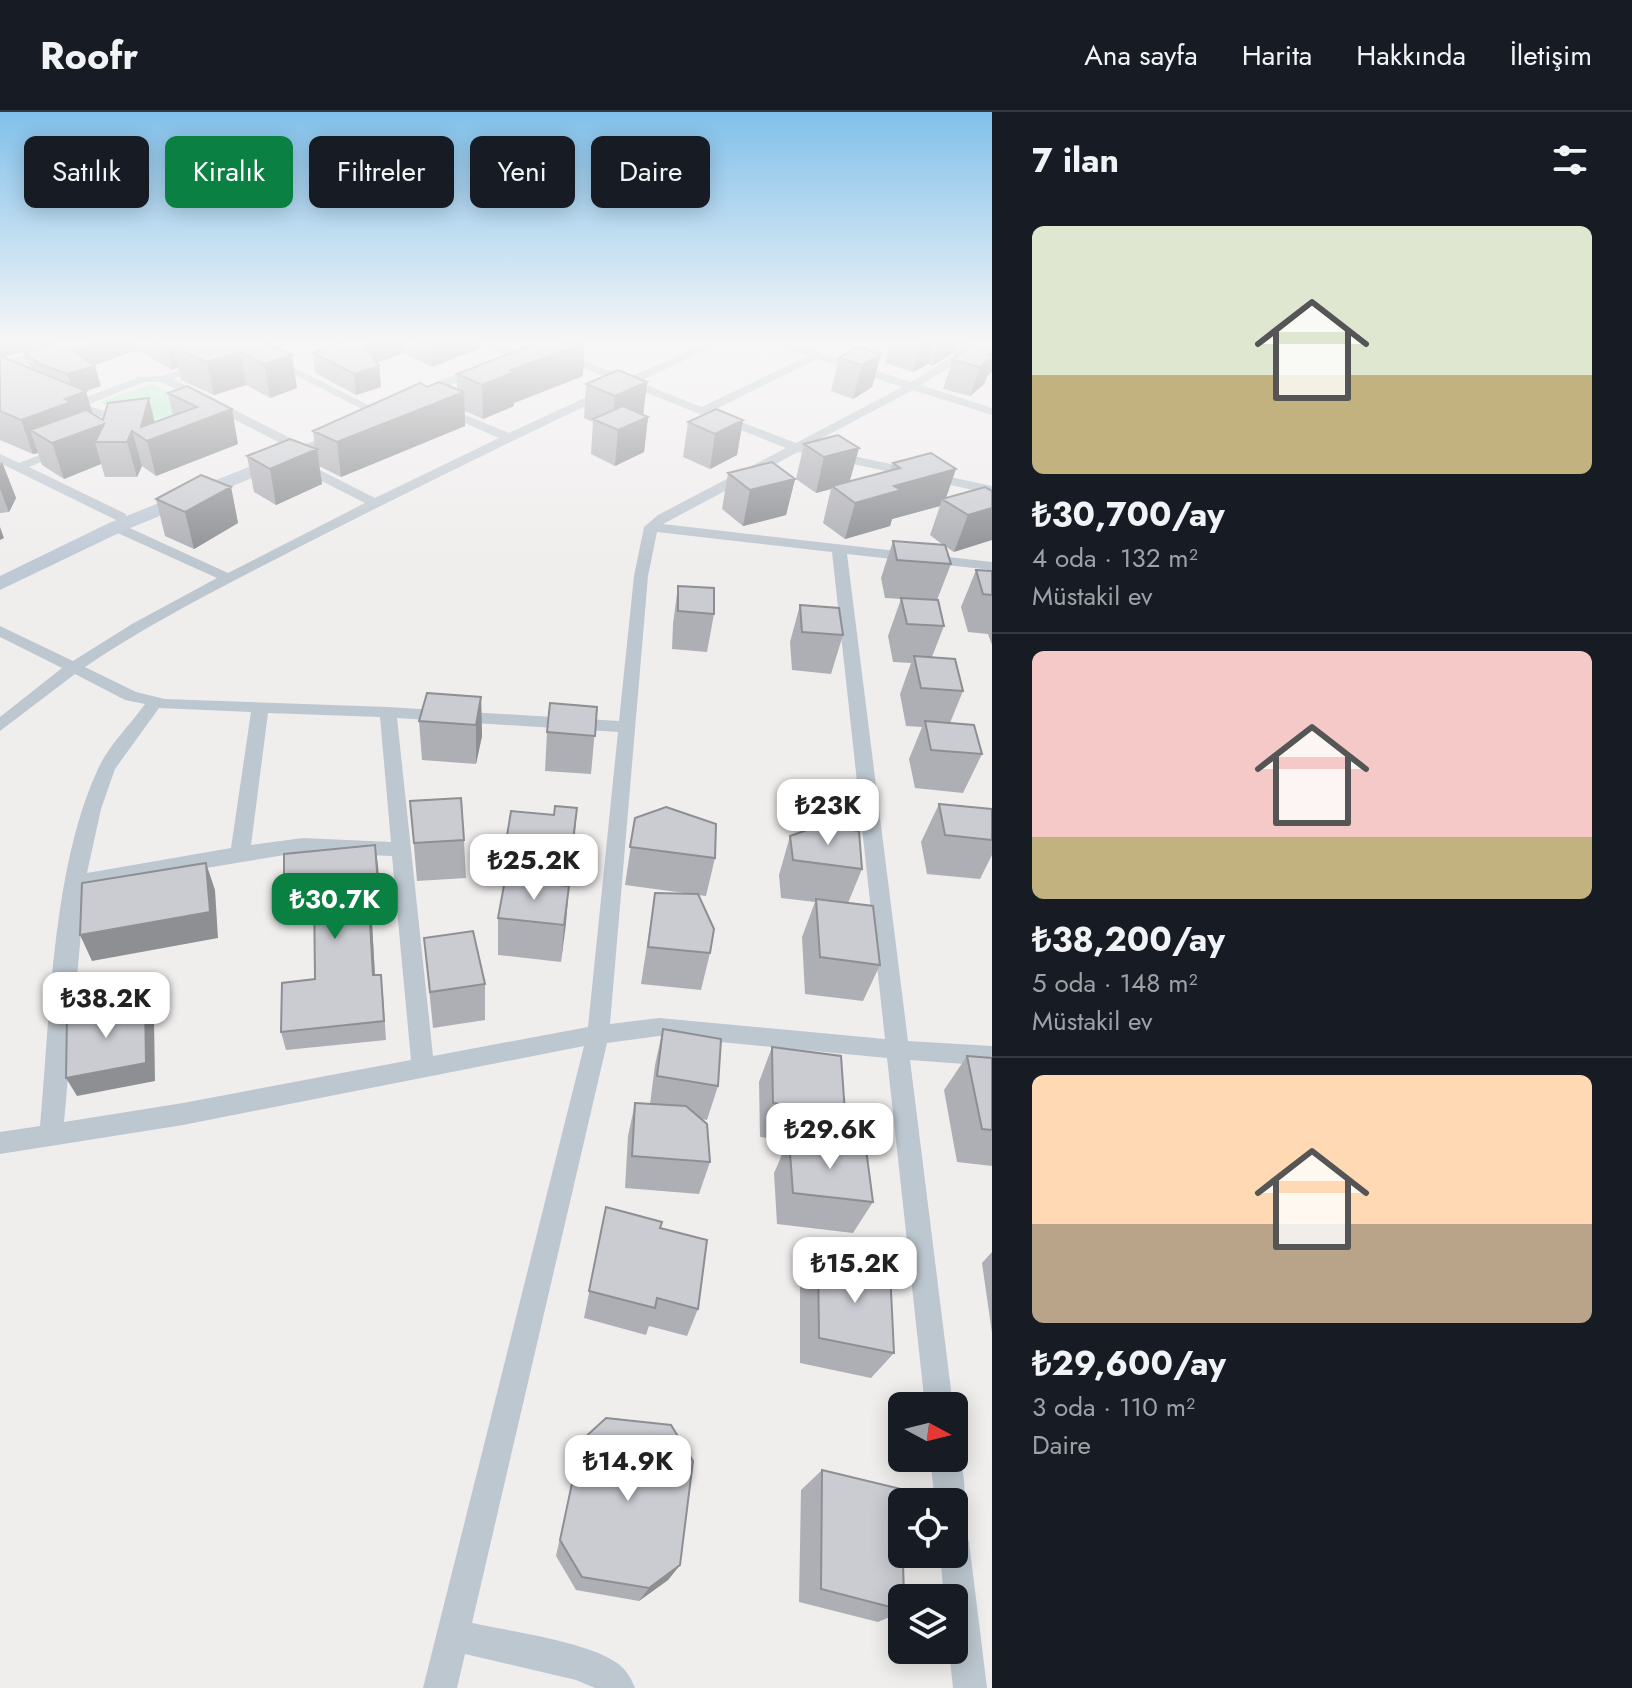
<!DOCTYPE html>
<html lang="tr">
<head>
<meta charset="utf-8">
<style>
  :root { --surface:#171b24; --page:#20242c; --text:#f1f3f6; --muted:#9ea1a6; --line:#363941; --accent:#0b8043 }
  body { margin:0; font-family:Jost,sans-serif; background:var(--page); color:var(--text); height:100vh; display:flex; flex-direction:column; font-size:30px; white-space:nowrap }
  * { box-sizing:border-box; margin:0 }
  p { font-size:26px; color:var(--muted) }
  .icon { flex:none; width:44px; height:44px; fill:none; stroke:currentColor; stroke-width:2; stroke-linecap:round; stroke-linejoin:round }
  .map { position:relative; flex:1; overflow:hidden }
  .drawer { display:flex; flex-direction:column; background:var(--surface); width:640px }
  .drawer>* { flex:none }
  .guide { position:absolute; left:24px; top:24px; width:760px; height:72px; display:flex; gap:16px }
  .needle { width:52px; rotate:97deg }
  .tools { position:absolute; left:888px; top:1280px; display:grid; gap:16px }
  .tools a { display:grid; place-items:center; width:80px; height:80px; border-radius:12px; background:var(--surface); box-shadow:0 4px 20px #0003; font-size:40px }
  .price { position:absolute; translate:-50% -68px; padding:0 18px; border-radius:16px; background:#fff; color:#222; font-size:26px; line-height:52px; filter:drop-shadow(0 2px 4px #0008) }
  .price::after { content:''; position:absolute; left:50%; top:48px; width:24px; height:18px; margin-left:-12px; background:inherit; clip-path:polygon(0 0,100% 0,50% 100%) }
  .price.on { background:var(--accent); color:#fff }
  ul { padding:0; list-style:none }
  li { display:grid; align-content:center; gap:16px; height:424px; padding:0 40px }
  li+li { border-top:2px solid var(--line) }
  li span { display:grid; place-items:center; height:248px; border-radius:12px; color:#555 }
  li>.icon { margin-inline-start:auto }
  span .icon { width:144px; height:144px; fill:#fffc; stroke-width:1 }
  li b { font-size:34px }
  h2 { display:flex; justify-content:space-between; align-items:center; height:96px; padding:0 40px; font-size:34px }
  .tag { padding:0 28px; border-radius:12px; background:var(--surface); box-shadow:0 4px 20px #0003; font-size:28px; line-height:72px }
  .tag.on { background:var(--accent); color:#fff }
  header { display:flex; align-items:center; gap:48px; box-sizing:border-box; height:112px; padding:0 40px; background:var(--surface); border-bottom:2px solid var(--line) }
  header strong { font-size:38px }
  nav { display:flex; gap:44px; margin-inline-start:auto; font-size:28px }
  main { display:flex; flex:1; min-height:0 }
  .map>svg:first-child { display:block }
  .green { fill:#baefd0 }
  .lines { fill:none; stroke-linecap:round; stroke-linejoin:round }
  .street { fill:#bdc7cf; fill-rule:evenodd }
  .secondary { fill:#bfc9d6; fill-rule:evenodd }
  .wall { fill:#aeafb5; fill-rule:evenodd }
  .shaded-wall { fill:#8d8f93 }
  .building { fill:#caccd2; stroke:#8d8f93; stroke-width:2 }
</style>
</head>
<body>
<header>
<strong>Roofr</strong>
<nav><a>Ana sayfa</a><a>Harita</a><a>Hakkında</a><a>İletişim</a></nav>
</header>
<main>
<div class="map">
<svg width="992" height="1576" viewBox="0 0 992 1576">
  <rect width="100%" height="100%" fill="#f0eded"/>
  <!-- green -->
  <path class="green" d="M152,272L197,294C146,313 149,312 99,290Z"/>
  <g class="lines">
    <!-- street -->
    <path class="street" d="M230,230H243L380,299L370,301Z
      M475,230H490L519,243L510,245Z
      M709,230H723L638,270L702,295L807,244L771,230H787L911,270L976,230H989L921,273L992,296V303L913,278L807,334L992,374V382L798,340L663,412L992,450V458L847,442L908,929L992,934V954L910,948L953,1294H925L887,946L659,924L607,931L472,1511C509,1519 588,1530 617,1551C626,1557 631,1566 635,1576H595L576,1568L465,1542L457,1576H423L584,934L183,1013L0,1042V1020L40,1014C50,905 52,755 98,657C108,634 130,613 145,592L125,588L75,562L0,619V605L62,556L0,525V514L73,549L132,512L217,466L111,418V412H121L228,461L365,391L292,354V348H300L375,386L499,326L438,299V295H446L509,321L619,270L555,245V241H563L628,266ZM817,247L902,275L796,331L712,299ZM629,274L786,336L658,403L644,415L634,464L619,609L388,595L165,587L136,580L85,555C156,507 232,470 307,431C414,377 520,324 629,274ZM657,420L832,440L885,927L659,906L610,912L648,464ZM159,596L251,600L231,736L87,761L101,697L115,657ZM268,601L380,605L391,730L303,726L251,733ZM397,606L618,620L588,915L433,944ZM303,740L392,744L411,948L183,991L64,1010L85,776Z
      M204,250L209,253L208,255L173,267L296,329V335H288L161,270H144L87,293L118,304L134,316L128,320L110,308L60,289L66,286L76,289L139,265L162,264Z
      M60,335L70,338L29,355L126,402V408H116L0,351V342L19,351Z
      M954,1335C964,1351 968,1383 961,1401L954,1403V1390H935L930,1346H954Z
      M954,1415L965,1419L969,1430L987,1576H953L949,1538H954V1486H944L940,1442H954Z"/>
    <!-- secondary -->
    <path class="secondary" d="M62,230H84L0,261V251Z
      M534,230H554L416,288H404L402,285Z
      M351,314L359,319L357,323L123,419L0,478V464L109,411Z"/>
  </g>
  <!-- wall -->
  <path class="wall" d="M0,230H265L297,276L270,286L246,273L214,283L181,268L178,255L172,258L137,238L94,253L101,274L86,279L92,302L103,308L155,310L173,304L168,281L187,274L238,332L156,364L142,354L137,365H105L101,352L64,367L42,353L38,341L33,342L0,328ZM23,240L30,256L3,246Z
    M341,230H481V236L432,255L403,241L377,251L379,254L381,275L356,283L315,261L313,241Z
    M889,230H992L987,264L984,272L970,284L943,277L956,239L932,254L928,252L913,260L885,251L890,231Z
    M881,242L872,275L853,287L831,279L839,246Z
    M457,262L583,264L514,291V294L483,307L465,299V314L341,365L319,354L322,372L276,393L254,380L247,344L315,336L313,319L427,275L457,277Z
    M647,270L643,303L648,305L644,340L615,354L591,342L593,310L584,306L586,272Z
    M743,308L737,343L710,357L683,345L688,310Z
    M838,323L850,370L890,359L893,351L946,386L985,375L954,440L945,434L951,452L937,488L944,514L932,545L963,579L950,611L982,642L963,681L915,676L909,647L922,615L906,614L900,582L911,551L893,550L888,524L901,487L885,486L881,466L893,429L943,433L930,423L940,394L892,407L890,414L845,427L823,411L831,377L816,381L796,367L804,332Z
    M0,350H2L16,386L9,400L0,401Z
    M728,361L795,367L786,403L743,414L722,397Z
    M231,375L238,411L194,437L165,424L156,387Z
    M976,458L992,459V533L988,522L968,520L961,495Z
    M678,474L714,502L707,540L672,537L673,512Z
    M800,493L843,523L831,562L792,558L790,530Z
    M481,585L482,624L476,652L422,648L419,609Z
    M597,595L591,662L545,659L547,620Z
    M410,689L464,728L466,766L417,769Z
    M939,692L992,697V743L980,767L927,762L921,730Z
    M577,696L561,850L498,843V806L505,768V736Z
    M635,706L715,746L706,784L698,783L710,841L701,878L641,872L655,781L692,782L625,773Z
    M790,724L862,757L848,791L880,853L863,889L805,882L802,825L815,790L781,786L779,763Z
    M375,733L381,793L371,794L375,863L383,882L386,928L286,938L281,920L315,867L314,798L289,801L284,781Z
    M424,826L485,872V908L433,916Z
    M663,917L718,974L707,1008L701,1007L710,1050L699,1082L625,1076L628,1024L635,991L650,992L655,953Z
    M772,935L845,1001L829,1032L873,1090L853,1121L777,1112L774,1061L788,1029L760,1025L759,970Z
    M967,944L992,946V1054L957,1050L944,978Z
    M606,1095L660,1116L698,1197L687,1224L649,1214L646,1223L584,1206Z
    M992,1140V1221L982,1151Z
    M818,1144L894,1241L871,1266L800,1251V1173Z
    M581,1329L680,1453L668,1468L639,1489L576,1478L556,1444Z
    M822,1358L902,1486V1500L878,1510L799,1490L801,1378Z"/>
  <!-- shaded-wall -->
  <path class="shaded-wall" d="M0,230H20L23,240L0,246Z
    M20,230H81L25,241L27,248H26Z
    M96,230H135L137,238L84,257L95,254L101,274L86,279L96,313L104,312L95,330L101,352L64,367L52,331L30,318L38,341L33,342L21,308L73,282L67,262L72,238Z
    M377,230H402L403,241L366,255L364,235Z
    M442,230H481V236L432,255L431,234Z
    M925,230H935L928,252L913,260L921,232Z
    M939,230H959L956,239L932,254Z
    M585,231L583,264L514,291V294L483,307L482,273L510,258Z
    M173,235L178,255L172,258L167,237Z
    M240,240L246,273L214,283L207,250Z
    M992,240V260L987,264L984,272L970,284L980,255Z
    M881,242L872,275L853,287L862,253Z
    M292,243L297,276L270,286L264,252Z
    M379,254L381,275L356,283L354,262Z
    M647,270L643,304L612,316L615,284Z
    M464,280L465,314L341,365L337,330Z
    M149,286L157,320L232,297L238,332L156,364L147,329L141,315Z
    M648,305L644,340L615,354L618,318Z
    M743,308L737,343L710,357L715,322Z
    M132,319L142,354L137,365L127,330Z
    M859,336L849,372L832,374L831,377L816,381L824,345Z
    M317,337L322,372L276,393L270,357Z
    M2,350L16,386L9,400L0,377V354Z
    M956,357L945,389L942,387L940,394L892,407L890,414L845,427L855,391L894,374Z
    M795,367L786,403L743,414L750,378Z
    M231,375L238,411L194,437L185,400Z
    M992,396V428L954,440L968,403Z
    M0,415L4,426L0,428Z
    M481,585L482,624L476,652V613Z
    M577,696L574,735L568,781L571,743Z
    M375,733L378,753L381,793L378,773Z
    M206,751L215,778L218,826L92,849L80,823Z
    M368,774L371,794L376,882L373,863Z
    M569,774L566,812L561,850L564,813Z
    M145,890L154,909L155,969L77,984L66,966Z
    M680,1453L668,1468L639,1489L649,1476Z"/>
  <!-- building -->
  <path class="building" d="M58,230H96L72,238L95,254L67,262L40,252L25,241Z
    M154,230H188L167,237Z
    M188,230H265L292,243L264,252L240,240L207,250L173,235Z
    M341,230H377L364,235L379,254L354,262L313,241Z
    M422,230H442L431,234Z
    M539,230L585,231L510,258L514,260L482,273L457,262Z
    M959,230H992V240L989,242L992,243V245L980,255L952,248L971,233Z
    M858,235L881,242L862,253L839,246Z
    M0,244L86,279L65,287L71,290L21,308L0,299Z
    M618,258L647,270L615,284L586,272Z
    M439,270L464,280L337,330L313,319L420,271L427,275Z
    M187,274L232,297L147,329L132,319L127,330H95L104,312L52,331L30,318L86,298L103,308L108,291L149,286L141,315L197,295L168,281Z
    M623,294L648,305L618,318L593,307Z
    M716,297L743,308L715,322L688,310Z
    M838,323L859,336L824,345L804,332Z
    M290,327L317,337L270,357L247,344Z
    M931,341L956,357L894,374L901,378L855,391L832,374L900,356L893,351Z
    M772,350L795,367L750,378L728,361Z
    M201,363L231,375L185,400L156,387Z
    M985,375L992,379V396L968,403L942,387Z
    M893,429L945,433L951,452L897,448Z
    M976,458L992,459V483L983,482Z
    M678,474L714,476V502L678,499Z
    M901,486L938,488L944,514L907,512Z
    M800,493L839,496L843,523L802,520Z
    M914,544L955,547L963,579L921,576Z
    M427,581L481,585L476,613L419,609Z
    M550,591L597,595L595,624L547,620Z
    M925,609L974,613L982,642L931,638Z
    M461,686L464,728L414,731L410,689Z
    M939,692L992,697V728L945,723Z
    M555,694L577,696L571,743L505,736L511,699L554,703Z
    M666,695L716,712L715,746L630,735L635,706Z
    M821,713L859,719L862,757L793,748L790,724Z
    M375,733L378,773L368,774L373,863H381L384,909L281,920L282,871L315,867L314,778L284,781V742Z
    M206,751L210,800L80,823L82,771Z
    M505,768L569,774L564,813L498,806Z
    M655,781L698,782L714,817L710,841L648,835Z
    M816,787L873,794L880,853L820,845Z
    M473,819L485,872L430,880L424,826Z
    M145,890L146,951L66,966L67,905Z
    M663,917L721,927L718,974L657,964Z
    M772,935L841,944L845,1001L773,991Z
    M967,944L992,946V1018L982,1017Z
    M635,991L686,994L707,1012L710,1050L632,1044Z
    M789,1028L866,1037L873,1090L793,1081Z
    M606,1095L662,1110L660,1116L707,1128L698,1197L657,1186L655,1196L589,1179Z
    M818,1144L890,1158L894,1241L819,1226Z
    M606,1306L671,1313L693,1349L680,1453L649,1476L582,1465L560,1428L581,1329Z
    M822,1358L901,1377L904,1486H902V1498L821,1477Z"/>
  <!-- sky -->
  <linearGradient id="sky" x2="0" y2="1"><stop stop-color="#81c0ea"/><stop offset="0.51" stop-color="#f8f7f7"/><stop offset="1" stop-color="#f8f7f7" stop-opacity="0"/></linearGradient>
  <rect width="992" height="451" fill="url(#sky)"/>
</svg>
<div class="tools">
<a><svg class="needle" viewBox="-14 -14 28 28"><path d="M0-13l5 13h-10z" fill="#e53935"/><path d="M0 13l5-13h-10z" fill="#9ea1a6"/></svg></a>
<a><svg class="icon" aria-label="locate" viewBox="0 0 24 24"><circle cx="12" cy="12" r="6"/><path d="M12 2v4M12 18v4M2 12h4M18 12h4"/></svg></a>
<a><svg class="icon" aria-label="layers" viewBox="0 0 24 24"><path d="M12 4l9 5-9 5-9-5zM3 14l9 5 9-5"/></svg></a>
</div>
<b class="price" style="left:828px;top:735px">₺23K</b>
<b class="price" style="left:534px;top:790px">₺25.2K</b>
<b class="price on" style="left:335px;top:829px">₺30.7K</b>
<b class="price" style="left:106px;top:928px">₺38.2K</b>
<b class="price" style="left:830px;top:1059px">₺29.6K</b>
<b class="price" style="left:855px;top:1193px">₺15.2K</b>
<b class="price" style="left:628px;top:1391px">₺14.9K</b>
<div class="guide">
<a class="tag">Satılık</a>
<a class="tag on">Kiralık</a>
<a class="tag">Filtreler</a>
<a class="tag">Yeni</a>
<a class="tag">Daire</a>
</div>
</div>
<section class="drawer">
<h2>7 ilan<svg class="icon" aria-label="filters" viewBox="0 0 24 24"><path d="M4 7h16M4 17h16"/><circle cx="9" cy="7" r="2"/><circle cx="15" cy="17" r="2"/></svg></h2>
<ul>
<li><span style="background:linear-gradient(#dfe7d0 60%,#c2b280 0)"><svg class="icon" aria-label="home" viewBox="0 0 24 24"><path d="M3 11l9-7 9 7M6 9v11h12V9"/></svg></span><div><b>₺30,700/ay</b><p>4 oda · 132 m²</p><p>Müstakil ev</p></div></li>
<li><span style="background:linear-gradient(#f6c9c9 75%,#c2b280 0)"><svg class="icon" aria-label="home" viewBox="0 0 24 24"><path d="M3 11l9-7 9 7M6 9v11h12V9"/></svg></span><div><b>₺38,200/ay</b><p>5 oda · 148 m²</p><p>Müstakil ev</p></div></li>
<li><span style="background:linear-gradient(#ffd9b3 60%,#b9a48a 0)"><svg class="icon" aria-label="home" viewBox="0 0 24 24"><path d="M3 11l9-7 9 7M6 9v11h12V9"/></svg></span><div><b>₺29,600/ay</b><p>3 oda · 110 m²</p><p>Daire</p></div></li>
</ul>
</section>
</main>
</body>
</html>
